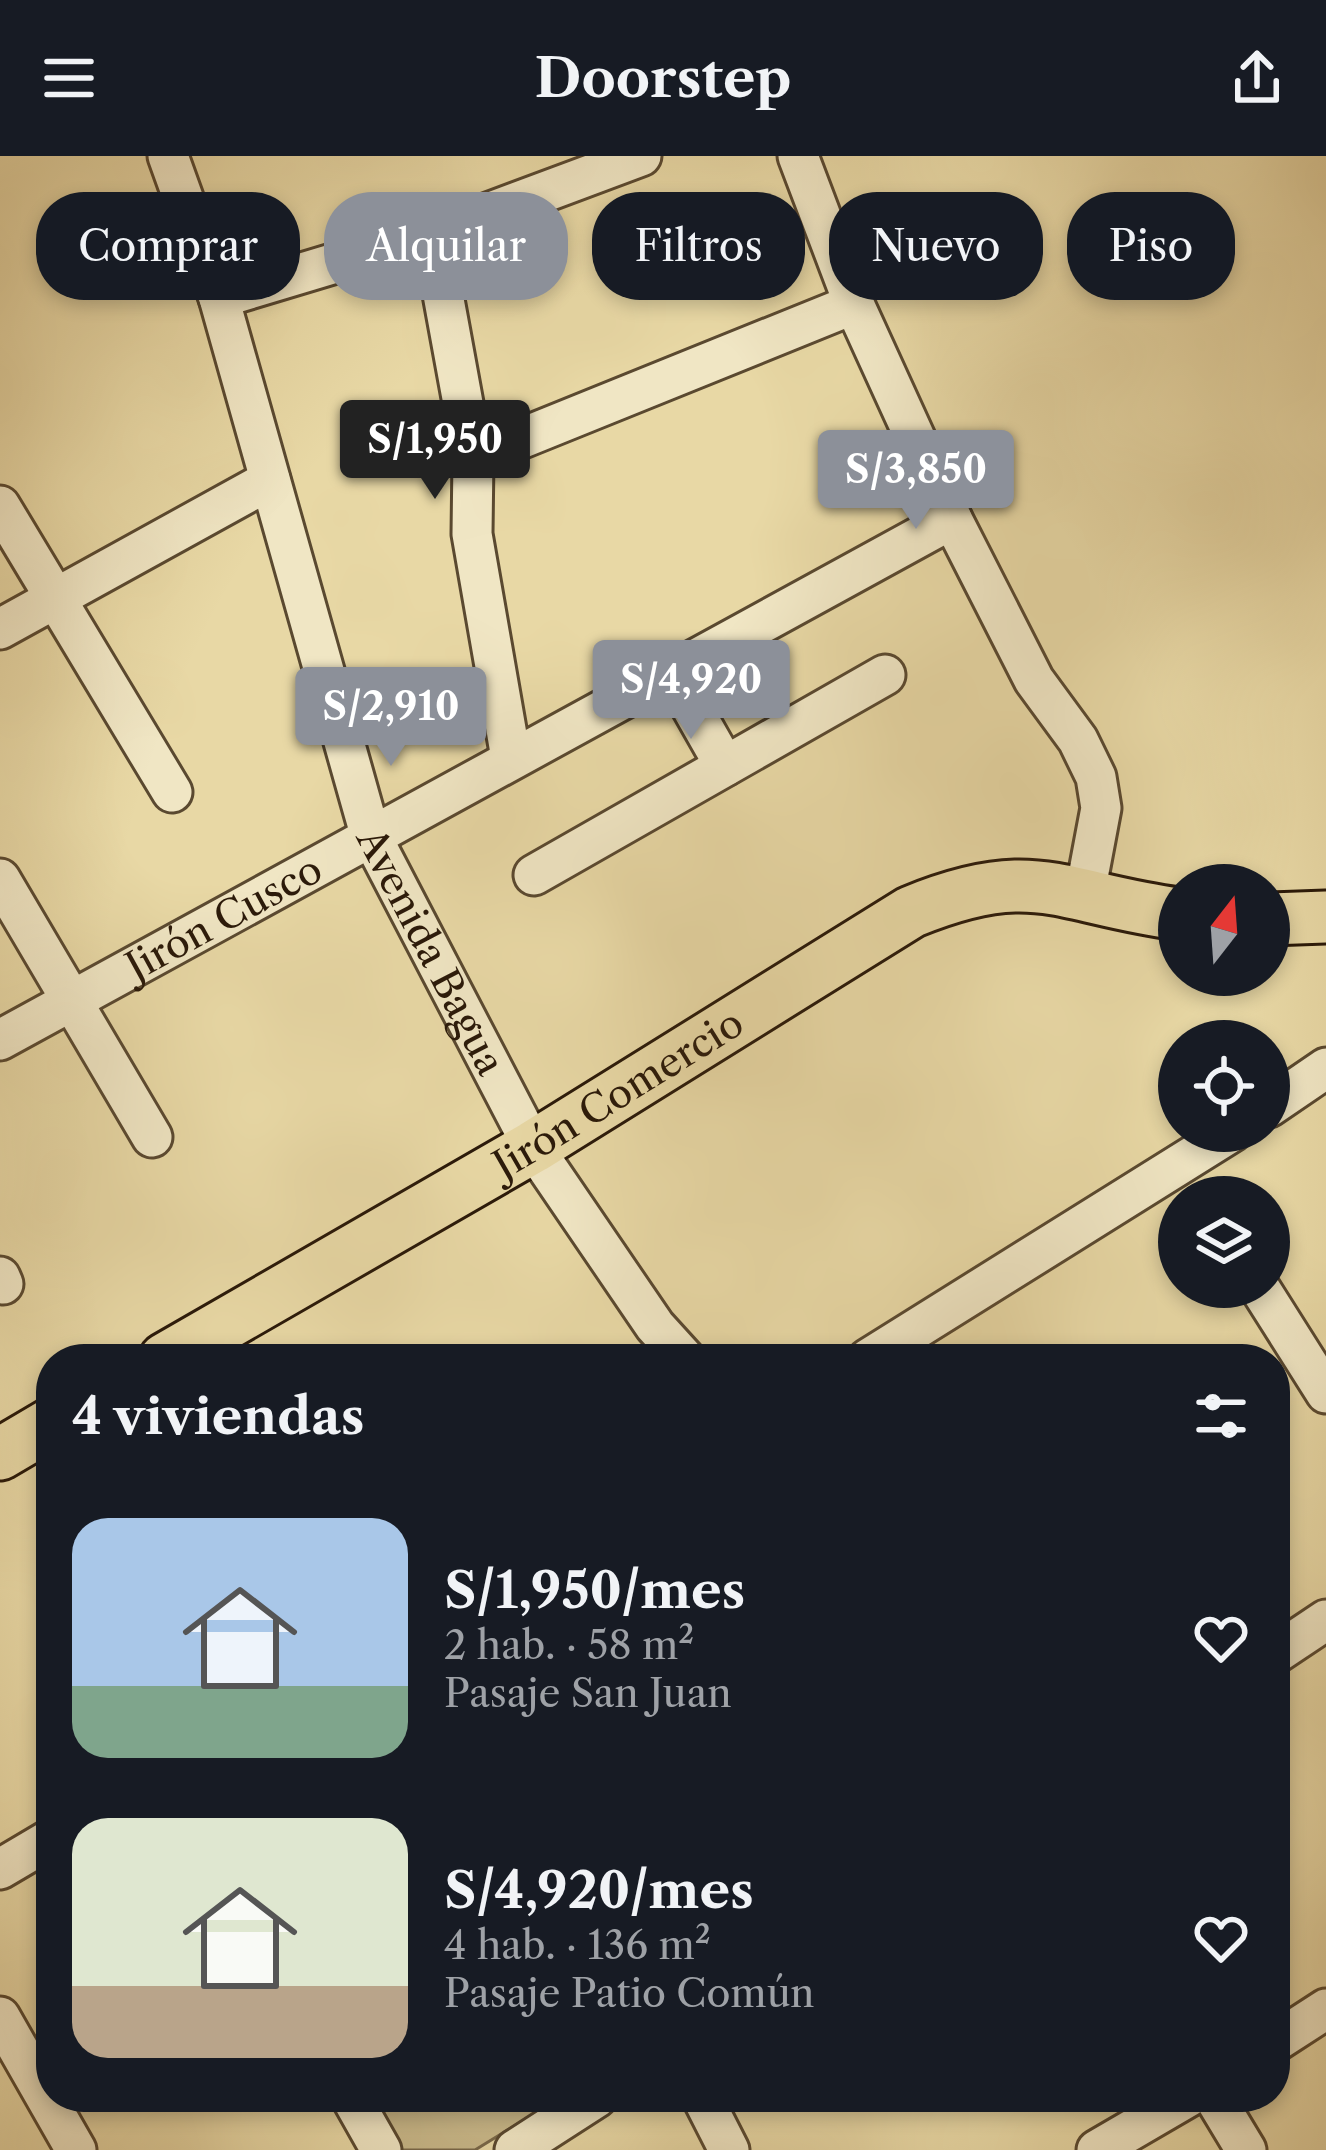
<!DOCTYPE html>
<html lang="es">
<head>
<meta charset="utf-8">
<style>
  :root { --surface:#171b24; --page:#242831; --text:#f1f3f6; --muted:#9ea1a6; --accent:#8c9099 }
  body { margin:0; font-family:"Libre Caslon Text",serif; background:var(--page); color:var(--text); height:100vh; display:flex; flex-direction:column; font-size:45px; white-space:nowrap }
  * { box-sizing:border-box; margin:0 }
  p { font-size:39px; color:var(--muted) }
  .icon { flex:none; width:66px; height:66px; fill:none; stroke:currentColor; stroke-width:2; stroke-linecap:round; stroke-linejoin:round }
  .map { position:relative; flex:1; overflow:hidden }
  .details { position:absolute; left:36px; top:1188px; width:1254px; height:768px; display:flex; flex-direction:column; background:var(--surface); border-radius:48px; box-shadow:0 6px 18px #0003 }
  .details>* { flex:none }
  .banner { position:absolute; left:36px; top:36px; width:1254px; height:108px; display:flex; gap:24px }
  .needle { width:78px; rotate:17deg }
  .fabs { position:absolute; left:1158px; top:708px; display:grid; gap:24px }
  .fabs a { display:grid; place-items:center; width:132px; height:132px; border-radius:50%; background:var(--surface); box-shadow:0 6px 18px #0003; font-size:60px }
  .price { position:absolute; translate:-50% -102px; padding:0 27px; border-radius:12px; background:var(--accent); color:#fff; font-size:39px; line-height:78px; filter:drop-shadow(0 3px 6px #0008) }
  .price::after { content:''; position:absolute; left:50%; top:72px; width:36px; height:27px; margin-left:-18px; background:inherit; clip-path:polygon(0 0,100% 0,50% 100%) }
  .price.on { background:#222; color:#fff }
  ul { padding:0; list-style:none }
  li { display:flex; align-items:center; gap:36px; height:300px; padding:0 36px }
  li span { display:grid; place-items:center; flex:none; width:336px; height:240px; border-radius:36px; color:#555 }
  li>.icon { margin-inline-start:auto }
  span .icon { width:144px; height:144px; fill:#fffc; stroke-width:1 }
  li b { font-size:51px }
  h2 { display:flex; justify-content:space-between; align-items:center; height:144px; padding:0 36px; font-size:51px }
  .pill { padding:0 42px; border-radius:48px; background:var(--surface); box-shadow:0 6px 18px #0003; font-size:42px; line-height:108px }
  .pill.on { background:var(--accent); color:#fff }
  header { display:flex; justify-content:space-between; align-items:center; height:156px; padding:0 36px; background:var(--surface); font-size:54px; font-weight:700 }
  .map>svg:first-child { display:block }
  .green { fill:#c8b88a; stroke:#79684a; stroke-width:3 }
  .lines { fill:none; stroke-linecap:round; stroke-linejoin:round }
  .minor-casing { stroke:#5a4930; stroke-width:45 }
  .major-casing { stroke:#2a1909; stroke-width:57 }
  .minor { stroke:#f0e6c4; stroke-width:39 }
  .major { stroke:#e8d8a5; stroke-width:51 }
  .labels { text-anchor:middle; stroke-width:9; stroke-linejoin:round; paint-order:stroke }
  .street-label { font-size:39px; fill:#2a1909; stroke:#f0e6c4 }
</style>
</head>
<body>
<header><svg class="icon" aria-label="menu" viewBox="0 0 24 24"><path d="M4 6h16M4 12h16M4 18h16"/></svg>Doorstep<svg class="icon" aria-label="share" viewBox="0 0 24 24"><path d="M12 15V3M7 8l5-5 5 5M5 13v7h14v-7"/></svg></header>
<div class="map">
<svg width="1326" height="1994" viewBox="0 0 1326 1994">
  <rect width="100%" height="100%" fill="#e8d8a5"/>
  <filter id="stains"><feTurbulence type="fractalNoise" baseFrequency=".00167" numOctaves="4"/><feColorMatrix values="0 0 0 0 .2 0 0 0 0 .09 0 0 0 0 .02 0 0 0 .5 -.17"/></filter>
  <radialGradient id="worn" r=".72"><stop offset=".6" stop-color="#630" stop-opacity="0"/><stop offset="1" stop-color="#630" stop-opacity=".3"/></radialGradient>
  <!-- green -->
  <path class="green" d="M373,1941H561L475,1994H402Z"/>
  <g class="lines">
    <!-- minor casing -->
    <g class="minor-casing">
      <g id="minor">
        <path id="s1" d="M168,0L219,142L370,678L533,991L655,1170L685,1203"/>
        <path d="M798,0L854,148L952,363L1034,524L1078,584L1096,621L1101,652L1085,737"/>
        <path d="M432,78L473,302L472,378L511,602"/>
        <path d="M219,142L432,78L641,0"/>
        <path d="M473,302L854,148"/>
        <path d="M0,350L172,636"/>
        <path d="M0,473L270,324"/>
        <path d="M671,515L725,610"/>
        <path d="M534,719L885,519"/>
        <path d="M0,723L152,981"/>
        <path id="s2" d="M0,884L952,363"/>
        <path d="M1269,951L1326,912"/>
        <path d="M0,1121L3,1128"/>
        <path d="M1259,1131L1326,1237"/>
        <path d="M868,1203L1233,975"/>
        <path d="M1275,1498L1326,1464"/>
        <path d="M0,1713L51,1683"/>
        <path d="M0,1861L76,1994"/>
        <path d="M1275,1886L1326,1853"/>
        <path d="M351,1941L381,1994"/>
        <path d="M702,1941L729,1994"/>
        <path d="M1214,1941L1246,1994"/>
        <path d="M515,1994L597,1941"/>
        <path d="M1097,1994L1188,1941"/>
      </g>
    </g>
    <!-- major casing -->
    <g class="major-casing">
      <g id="major">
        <path d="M1269,763L1326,761"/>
        <path id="s3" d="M165,1203L533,991L911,756C1035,705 1059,742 1179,758"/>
        <path d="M0,1298L51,1268"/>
      </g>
    </g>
    <!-- minor -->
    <use href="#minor" class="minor"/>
    <!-- major -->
    <use href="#major" class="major"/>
  </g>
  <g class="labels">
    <!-- street labels -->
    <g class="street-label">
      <text dy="14" stroke="none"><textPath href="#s2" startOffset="255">Jirón Cusco</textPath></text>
      <text dy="14" stroke="none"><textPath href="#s1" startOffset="840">Avenida Bagua</textPath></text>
      <text dy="14" stroke="none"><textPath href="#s3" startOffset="525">Jirón Comercio</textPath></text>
    </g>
  </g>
  <rect width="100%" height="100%" filter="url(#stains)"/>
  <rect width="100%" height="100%" fill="url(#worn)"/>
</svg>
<div class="fabs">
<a><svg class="needle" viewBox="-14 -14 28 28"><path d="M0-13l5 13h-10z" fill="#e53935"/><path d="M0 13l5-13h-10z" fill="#9ea1a6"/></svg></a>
<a><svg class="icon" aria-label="locate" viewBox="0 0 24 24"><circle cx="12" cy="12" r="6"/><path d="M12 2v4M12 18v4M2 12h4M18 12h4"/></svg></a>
<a><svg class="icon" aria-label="layers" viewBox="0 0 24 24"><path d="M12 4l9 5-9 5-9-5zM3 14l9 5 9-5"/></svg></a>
</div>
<b class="price on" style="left:435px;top:346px">S/1,950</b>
<b class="price" style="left:916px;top:376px">S/3,850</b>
<b class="price" style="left:691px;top:586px">S/4,920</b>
<b class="price" style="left:391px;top:613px">S/2,910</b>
<div class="banner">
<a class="pill">Comprar</a>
<a class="pill on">Alquilar</a>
<a class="pill">Filtros</a>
<a class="pill">Nuevo</a>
<a class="pill">Piso</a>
</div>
<section class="details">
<h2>4 viviendas<svg class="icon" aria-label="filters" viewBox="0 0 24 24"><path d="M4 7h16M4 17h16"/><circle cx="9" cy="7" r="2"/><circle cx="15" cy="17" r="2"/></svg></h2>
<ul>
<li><span style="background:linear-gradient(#a9c7e8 70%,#7fa58c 0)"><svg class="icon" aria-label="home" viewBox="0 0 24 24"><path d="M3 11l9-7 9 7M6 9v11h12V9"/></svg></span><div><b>S/1,950/mes</b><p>2 hab. · 58 m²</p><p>Pasaje San Juan</p></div><svg class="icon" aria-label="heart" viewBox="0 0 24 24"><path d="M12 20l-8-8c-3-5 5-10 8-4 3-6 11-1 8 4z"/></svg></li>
<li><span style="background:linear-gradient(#dfe7d0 70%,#b9a48a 0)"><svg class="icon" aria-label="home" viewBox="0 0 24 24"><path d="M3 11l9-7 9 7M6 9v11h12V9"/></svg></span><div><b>S/4,920/mes</b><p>4 hab. · 136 m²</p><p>Pasaje Patio Común</p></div><svg class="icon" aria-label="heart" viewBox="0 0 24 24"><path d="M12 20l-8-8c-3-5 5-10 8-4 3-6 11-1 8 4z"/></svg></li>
</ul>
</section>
</div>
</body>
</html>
